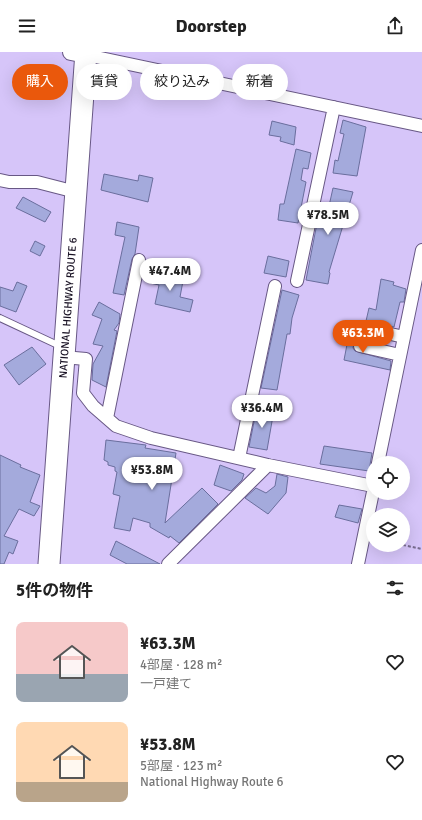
<!DOCTYPE html>
<html lang="ja">
<head>
<meta charset="utf-8">
<style>
  :root { --surface:#fff; --page:#f6f6f6; --text:#222; --muted:#767676; --accent:#ea580c }
  body { margin:0; font-family:Signika,"Noto Sans JP",sans-serif; background:var(--page); color:var(--text); height:100vh; display:flex; flex-direction:column; font-size:15px; white-space:nowrap }
  * { box-sizing:border-box; margin:0 }
  p { font-size:13px; color:var(--muted) }
  .icon { flex:none; width:22px; height:22px; fill:none; stroke:currentColor; stroke-width:2; stroke-linecap:round; stroke-linejoin:round }
  .map { position:relative; height:512px; overflow:hidden }
  .panel { display:flex; flex-direction:column; background:var(--surface); flex:1 }
  .panel>* { flex:none }
  .top-card { position:absolute; left:12px; top:12px; width:398px; height:36px; display:flex; gap:8px }
  .tools { position:absolute; left:366px; top:404px; display:grid; gap:8px }
  .tools a { display:grid; place-items:center; width:44px; height:44px; border-radius:50%; background:var(--surface); box-shadow:0 4px 16px #0002; font-size:20px }
  .price { position:absolute; translate:-50% -34px; padding:0 9px; border-radius:14px; background:#fff; color:#222; font-size:13px; line-height:26px; filter:drop-shadow(0 1px 2px #0008) }
  .price::after { content:''; position:absolute; left:50%; top:24px; width:12px; height:9px; margin-left:-6px; background:inherit; clip-path:polygon(0 0,100% 0,50% 100%) }
  .price.current { background:var(--accent); color:#fff }
  ul { padding:0; list-style:none }
  li { display:flex; align-items:center; gap:12px; height:100px; padding:0 16px }
  li span { display:grid; place-items:center; flex:none; width:112px; height:80px; border-radius:8px; color:#555 }
  li>.icon { margin-inline-start:auto }
  span .icon { width:48px; height:48px; fill:#fffc; stroke-width:1 }
  li b { font-size:17px }
  h2 { display:flex; justify-content:space-between; align-items:center; height:48px; padding:0 16px; font-size:17px }
  .pill { padding:0 14px; border-radius:18px; background:var(--surface); box-shadow:0 4px 16px #0002; font-size:14px; line-height:36px }
  .pill.current { background:var(--accent); color:#fff }
  header { display:flex; justify-content:space-between; align-items:center; height:52px; padding:0 16px; background:var(--surface); font-size:18px; font-weight:700 }
  .map>svg:first-child { display:block }
  .building { fill:#a4aadc; stroke:#6a6e9d }
  .lines { fill:none; stroke-linecap:round; stroke-linejoin:round }
  .service-casing { stroke:#685885; stroke-width:8 }
  .minor-casing { stroke:#685885; stroke-width:14 }
  .tertiary-casing { stroke:#685885; stroke-width:18 }
  .trunk-casing { stroke:#685885; stroke-width:23 }
  .path { stroke:#786c8f; stroke-width:2; stroke-dasharray:3 2; stroke-linecap:butt }
  .service { stroke:#fff; stroke-width:6 }
  .minor { stroke:#fff; stroke-width:12 }
  .tertiary { stroke:#fff; stroke-width:16 }
  .trunk { stroke:#fff; stroke-width:21 }
  .labels { text-anchor:middle; stroke-width:4; stroke-linejoin:round; paint-order:stroke }
  .street-label { font-size:11px; fill:#181123; stroke:#e2d4fe }
</style>
</head>
<body>
<header><svg class="icon" aria-label="menu" viewBox="0 0 24 24"><path d="M4 6h16M4 12h16M4 18h16"/></svg>Doorstep<svg class="icon" aria-label="share" viewBox="0 0 24 24"><path d="M12 15V3M7 8l5-5 5 5M5 13v7h14v-7"/></svg></header>
<div class="map">
<svg width="422" height="512" viewBox="0 0 422 512">
  <rect width="100%" height="100%" fill="#d6c5f9"/>
  <!-- building -->
  <path class="building" d="M343,68L366,75L357,124L333,121L335,108L338,109L344,82L340,81Z
    M272,69L296,75L294,93L280,89L281,85L269,83Z
    M296,97L311,101L308,117L303,116L301,128L306,130L298,171L278,168L280,152H284Z
    M104,122L138,129L139,123L153,126L148,150L101,138Z
    M333,136L353,140L329,220L330,221L328,232L306,228L319,161L327,163Z
    M23,145L51,160L45,170L16,156Z
    M117,170L139,175L135,202L132,207L124,243L113,241L125,185L115,183Z
    M35,189L45,194L40,204L30,199Z
    M268,204L289,209L286,225L264,221Z
    M153,219L172,223V226L183,229L180,245L193,248L190,260L155,252L159,233L150,231Z
    M381,227L394,230L393,233L406,237L404,250H400L394,275L366,269L369,256L376,258Z
    M17,230L27,234L16,260L0,254V235L13,239Z
    M282,238L299,243L292,266L290,282H287L277,338L261,336Z
    M99,250L120,262L119,271L114,278L117,279L106,335L92,328L93,312L103,294L93,292L102,267L92,263Z
    M350,277L357,278L359,282L366,284L365,287H358L354,289L353,296L355,299L391,309L390,318L344,308Z
    M32,295L46,312L19,333L4,313Z
    M257,355L274,358L267,398L249,395Z
    M106,388L146,393L145,396L176,401L165,471L202,436L218,452L179,491L170,484L169,486L150,475V471L133,466L130,479L114,476L120,444L113,442L117,420L115,419V415L108,413V410L104,408Z
    M324,394L372,401L369,419L320,412Z
    M0,403L21,413L20,415L40,423L30,450L40,454L34,464L19,457L4,484L18,489L13,502L9,500L4,512H0Z
    M220,413L244,422L242,428L231,439L214,433Z
    M277,422L288,425L286,441L268,462L245,446L256,436L266,441L275,434Z
    M339,453L362,457L358,471L335,465Z
    M116,489L160,512H127L110,503Z"/>
  <g class="lines">
    <!-- service casing -->
    <g class="service-casing">
      <path id="service" d="M0,266L62,295"/>
    </g>
    <!-- minor casing -->
    <g class="minor-casing">
      <path id="minor" d="M86,3L422,74
        M0,128L9,130H37L76,140
        M297,229L334,55
        M364,276L404,285
        M360,294L400,303
        M63,305L86,307L83,341L93,354L116,374L151,386L268,413L373,434
        M107,366L139,208
        M239,406L275,234
        M378,411L422,198
        M168,512L268,413
        M358,512L373,440"/>
    </g>
    <!-- tertiary casing -->
    <g class="tertiary-casing">
      <path id="tertiary" d="M71,0L86,3"/>
    </g>
    <!-- trunk casing -->
    <g class="trunk-casing">
      <g id="trunk">
        <path id="s1" d="M49,512L86,0"/>
      </g>
    </g>
    <!-- path -->
    <path class="path" d="M403,493L422,497"/>
    <!-- service -->
    <use href="#service" class="service"/>
    <!-- minor -->
    <use href="#minor" class="minor"/>
    <!-- tertiary -->
    <use href="#tertiary" class="tertiary"/>
    <!-- trunk -->
    <use href="#trunk" class="trunk"/>
  </g>
  <g class="labels">
    <!-- street labels -->
    <g class="street-label">
      <text dy="4" stroke="none"><textPath href="#s1" startOffset="257">NATIONAL HIGHWAY ROUTE 6</textPath></text>
    </g>
  </g>
</svg>
<div class="tools">
<a><svg class="icon" aria-label="locate" viewBox="0 0 24 24"><circle cx="12" cy="12" r="6"/><path d="M12 2v4M12 18v4M2 12h4M18 12h4"/></svg></a>
<a><svg class="icon" aria-label="layers" viewBox="0 0 24 24"><path d="M12 4l9 5-9 5-9-5zM3 14l9 5 9-5"/></svg></a>
</div>
<b class="price" style="left:328px;top:184px">¥78.5M</b>
<b class="price" style="left:170px;top:240px">¥47.4M</b>
<b class="price current" style="left:363px;top:302px">¥63.3M</b>
<b class="price" style="left:262px;top:377px">¥36.4M</b>
<b class="price" style="left:152px;top:439px">¥53.8M</b>
<div class="top-card">
<a class="pill current">購入</a>
<a class="pill">賃貸</a>
<a class="pill">絞り込み</a>
<a class="pill">新着</a>
</div>
</div>
<section class="panel">
<h2>5件の物件<svg class="icon" aria-label="filters" viewBox="0 0 24 24"><path d="M4 7h16M4 17h16"/><circle cx="9" cy="7" r="2"/><circle cx="15" cy="17" r="2"/></svg></h2>
<ul>
<li><span style="background:linear-gradient(#f6c9c9 65%,#9aa5b1 0)"><svg class="icon" aria-label="home" viewBox="0 0 24 24"><path d="M3 11l9-7 9 7M6 9v11h12V9"/></svg></span><div><b>¥63.3M</b><p>4部屋 · 128 m²</p><p>一戸建て</p></div><svg class="icon" aria-label="heart" viewBox="0 0 24 24"><path d="M12 20l-8-8c-3-5 5-10 8-4 3-6 11-1 8 4z"/></svg></li>
<li><span style="background:linear-gradient(#ffd9b3 75%,#b9a48a 0)"><svg class="icon" aria-label="home" viewBox="0 0 24 24"><path d="M3 11l9-7 9 7M6 9v11h12V9"/></svg></span><div><b>¥53.8M</b><p>5部屋 · 123 m²</p><p>National Highway Route 6</p></div><svg class="icon" aria-label="heart" viewBox="0 0 24 24"><path d="M12 20l-8-8c-3-5 5-10 8-4 3-6 11-1 8 4z"/></svg></li>
</ul>
</section>
</body>
</html>
